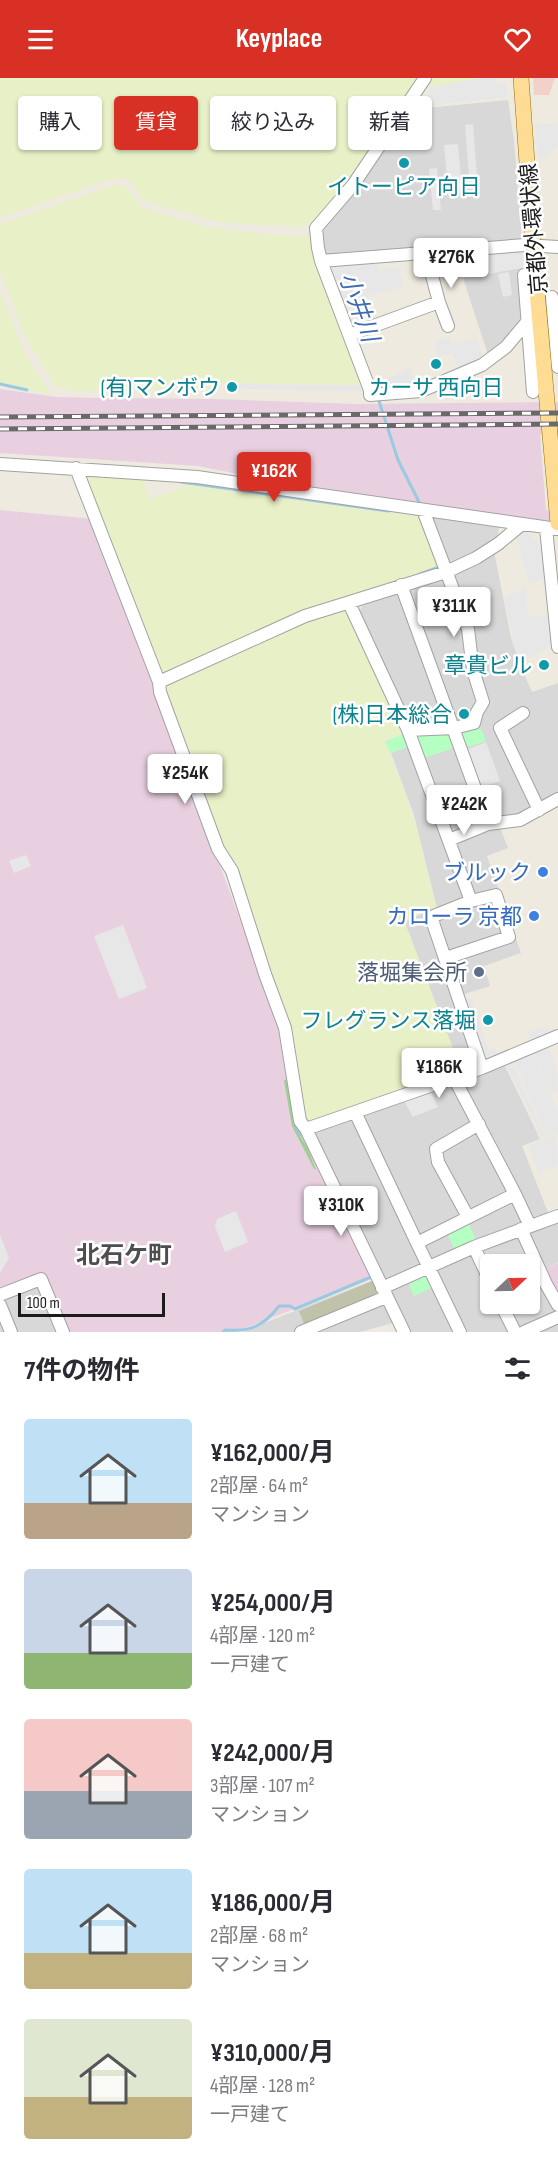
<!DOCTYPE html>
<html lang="ja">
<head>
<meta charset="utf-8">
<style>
  :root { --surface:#fff; --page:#f7f7f7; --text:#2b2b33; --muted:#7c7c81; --accent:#d93025 }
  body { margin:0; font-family:"Sofia Sans Condensed","Noto Sans JP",sans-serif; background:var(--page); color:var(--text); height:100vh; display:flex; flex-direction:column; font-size:22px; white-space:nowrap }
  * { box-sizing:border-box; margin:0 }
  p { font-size:20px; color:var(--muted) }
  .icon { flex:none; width:33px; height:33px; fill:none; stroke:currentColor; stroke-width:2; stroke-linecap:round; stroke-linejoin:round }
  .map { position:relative; height:1254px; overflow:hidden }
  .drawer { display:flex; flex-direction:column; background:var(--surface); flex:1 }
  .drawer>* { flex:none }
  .guide { position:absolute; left:18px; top:18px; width:522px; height:54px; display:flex; gap:12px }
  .needle { width:39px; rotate:68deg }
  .buttons { position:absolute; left:480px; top:1176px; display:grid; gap:12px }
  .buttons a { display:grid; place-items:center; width:60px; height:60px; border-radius:6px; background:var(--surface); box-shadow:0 2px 4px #0004; font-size:30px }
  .scale { position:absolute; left:18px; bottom:15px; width:147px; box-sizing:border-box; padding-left:6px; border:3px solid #1b1b1b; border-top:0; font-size:16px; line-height:21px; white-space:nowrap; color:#1b1b1b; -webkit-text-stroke:4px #fff; paint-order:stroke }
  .price { position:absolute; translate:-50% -51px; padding:0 14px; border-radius:6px; background:#fff; color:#222; font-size:20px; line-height:39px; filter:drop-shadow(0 2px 3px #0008) }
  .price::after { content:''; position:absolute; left:50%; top:36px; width:18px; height:14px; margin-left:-9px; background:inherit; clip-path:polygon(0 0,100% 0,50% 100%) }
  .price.current { background:var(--accent); color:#fff }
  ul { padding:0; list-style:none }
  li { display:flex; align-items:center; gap:18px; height:150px; padding:0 24px }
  li span { display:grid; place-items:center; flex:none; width:168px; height:120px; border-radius:6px; color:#555 }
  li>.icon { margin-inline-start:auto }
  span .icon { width:72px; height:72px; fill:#fffc; stroke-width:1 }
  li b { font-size:26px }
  h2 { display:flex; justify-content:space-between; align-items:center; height:72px; padding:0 24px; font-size:26px }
  .pill { padding:0 21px; border-radius:6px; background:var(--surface); box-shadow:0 2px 4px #0004; font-size:21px; line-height:54px }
  .pill.current { background:var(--accent); color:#fff }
  header { display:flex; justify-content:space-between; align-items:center; height:78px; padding:0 24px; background:var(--accent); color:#fff; font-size:27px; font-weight:700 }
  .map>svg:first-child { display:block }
  .residential { fill:#d9d8d8; fill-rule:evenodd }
  .commercial { fill:#f2d1cb }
  .industrial { fill:#e8d0e1 }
  .construction { fill:#c0c3aa }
  .farmland { fill:#e8f0c7 }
  .forest { fill:#9bd28f }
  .park { fill:#b5ffc3 }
  .parking { fill:#e7e7e7 }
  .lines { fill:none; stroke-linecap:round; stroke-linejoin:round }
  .stream { stroke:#9ac9e1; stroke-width:3 }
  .minor-casing { stroke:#a2a2a2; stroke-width:14 }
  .major-casing { stroke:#927100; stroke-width:16 }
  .minor { stroke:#fff; stroke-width:12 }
  .major { stroke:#ffdc93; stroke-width:15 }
  .rail-casing { stroke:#696969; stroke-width:5 }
  .rail { stroke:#fff; stroke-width:3; stroke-dasharray:9; stroke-linecap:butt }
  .culture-dot { fill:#0f9aa8; stroke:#fff; stroke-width:2 }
  .shop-dot { fill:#3f7fe0; stroke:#fff; stroke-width:2 }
  .service-dot { fill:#5c6f8a; stroke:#fff; stroke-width:2 }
  .labels { text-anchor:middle; stroke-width:5; stroke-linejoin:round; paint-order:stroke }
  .culture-label { font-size:22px; fill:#0d838f; stroke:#fff; text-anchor:end }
  .street-label { font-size:22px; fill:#1b1b1b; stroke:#fff }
  .shop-label { font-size:22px; fill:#366cbe; stroke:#fff; text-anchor:end }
  .service-label { font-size:22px; fill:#4e5e75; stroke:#fff; text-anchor:end }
  .water-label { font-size:24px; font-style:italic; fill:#3f6cb3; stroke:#fff }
  .neighbourhood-label { font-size:24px; font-weight:bold; fill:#4e4e4e; stroke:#fff }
</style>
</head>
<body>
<header><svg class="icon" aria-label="menu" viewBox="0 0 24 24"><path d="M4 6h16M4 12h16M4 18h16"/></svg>Keyplace<svg class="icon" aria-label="heart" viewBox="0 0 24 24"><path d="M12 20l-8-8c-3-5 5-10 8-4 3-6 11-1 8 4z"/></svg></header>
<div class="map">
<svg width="558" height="1254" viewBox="0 0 558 1254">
  <rect width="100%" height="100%" fill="#eeeadf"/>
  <!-- residential -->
  <path class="residential" d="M508,22L514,63L522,162L326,179L322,159L324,149L351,118L417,24L426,30Z
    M522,190L519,205L523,244L488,277L463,200Z
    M428,439L499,449L495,478L511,560L524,596L532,614L558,605V718L499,747L508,770L487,778L521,875L484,888L490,908L455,919L477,986L461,991L404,843L437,830L414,737L391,675L418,664L412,643L359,535L362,528L451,497Z
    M504,986L540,1061L522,1068L549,1137L558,1134V1184L542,1192L558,1226V1254H398L393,1245L360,1254H242L381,1199L313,1053ZM490,1186H530V1226H490Z
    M32,1209L41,1212L58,1254H0V1223Z"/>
  <!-- commercial -->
  <path class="commercial" d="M533,0H555L549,17H534Z"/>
  <!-- industrial -->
  <path class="industrial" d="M0,311L56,319L101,320L215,321L356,326L558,324V356L540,357L546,432L558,434V444L501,439L443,428L318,412L198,388L0,375Z
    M0,432L93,441L280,951L296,1050L307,1065L371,1201L235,1254H68L43,1195L0,1209Z
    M558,1185V1213L555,1215L543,1191Z"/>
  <!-- construction -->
  <path class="construction" d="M375,1202L380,1215L377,1220L305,1249L299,1233Z"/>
  <!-- farmland -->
  <path class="farmland" d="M0,0H419L337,118L310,146L302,149L218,144L147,124L138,116L130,102L119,100L98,105L0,140Z
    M434,0H480L428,9Z
    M115,107L124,108L143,130L208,149L261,156L312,158L366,307L217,305V310L73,313L55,308L23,255L0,192V146Z
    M0,213L24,274L51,317L0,305Z
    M85,398L143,403L150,422L188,407L421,439L439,486L437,489L282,545L159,595Z
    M348,531L405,654L384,662L406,718L419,759L436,830L404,842L461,992L306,1045L288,951L163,613L164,607L306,543Z"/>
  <!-- forest -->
  <path class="forest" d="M286,1001L296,1051L308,1071L316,1092L314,1091L292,1048L284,1003Z"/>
  <!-- park -->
  <path class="park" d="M481,651L486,663L465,670L460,654Z
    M406,655L411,668L390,675L385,663Z
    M415,655H446L452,658L456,669L424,680Z
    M468,1144L476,1162L455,1172L447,1155Z
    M424,1197L430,1199L434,1209L414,1218L408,1204Z"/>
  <!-- parking -->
  <path class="parking" d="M482,0H495L496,6L506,5L507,19L426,28L425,25L430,10Z
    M473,46L478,110L470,111L465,47Z
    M558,46V67L548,78L538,80L535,47Z
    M458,66L462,111L448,112L444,67Z
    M437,90L441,132H433L429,91Z
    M523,171L525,189L463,199L448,176Z
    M377,183L380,193L399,188L403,209L342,225L327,188Z
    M509,194L512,217L503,219L498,196Z
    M449,259L451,265L457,263L458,266L477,260L484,281L458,292L453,275L438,279L434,264Z
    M410,290L417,310L378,311L376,305Z
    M239,306L366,308L362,313L239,311Z
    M524,454L531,456L544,474L547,499L529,505L516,457Z
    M526,509L528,537L531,539L552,537L554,566L520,584L512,562L513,560L504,519Z
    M486,664L500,703L480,710L466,672Z
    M26,777L31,788L14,795L9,783Z
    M123,847L147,910L119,921L94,858Z
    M471,919L488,972L495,970L498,979L489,982L483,979L463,921Z
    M547,947L551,957L531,965L528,955Z
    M548,969L557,990L543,996L534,975Z
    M533,975L558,1034V1054L547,1059L514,983Z
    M512,984L545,1058L542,1060L506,987Z
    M557,991L558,1014L551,1016L543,997Z
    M431,1014L438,1029L413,1039L404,1023Z
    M556,1057L558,1088L539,1095L528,1068Z
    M236,1133L248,1164L225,1174L215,1149L217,1141Z
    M0,1157L9,1180L0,1195Z"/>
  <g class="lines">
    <!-- stream -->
    <path class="stream" d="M0,306L27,312
      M378,320L398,382L421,428
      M181,404L388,433
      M420,496L442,488
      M296,1046L297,1052L303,1058
      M223,1254L225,1252C250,1254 264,1248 279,1228H290L295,1231L371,1199"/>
    <!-- minor casing -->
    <g class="minor-casing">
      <path id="minor" d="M425,0L353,107L316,150L318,170L321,183L370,312V317L421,313L482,287L506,269L527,244
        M444,174L431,194L439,224L448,248
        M321,183L525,167L558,169
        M552,219L558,289
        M349,257L439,224
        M533,314L524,197L536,196
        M0,386L197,399L558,451
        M76,390L159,604L160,614L218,771L232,793L265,896L285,950L300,1043L306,1051L404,1254
        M546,450L558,569
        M401,507L488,746
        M349,525L408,652L471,823L431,839L482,990
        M159,604L305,538L446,494L476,480L498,466L522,446
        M523,635L500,650L539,732
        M408,652L454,650L474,645L477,634L483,624L473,592L468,551L423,432
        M449,762L488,746L520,742L558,721
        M446,880L509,859L496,817L471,823
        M454,1000L515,1116L530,1148
        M355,1034L417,1165L515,1116
        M306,1051L482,990L558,958
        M468,1139L438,1084L436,1071L479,1046
        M521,1151L546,1206L558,1227
        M417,1165L460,1254
        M474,1169L490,1203
        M382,1210L474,1169L558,1138
        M0,1217L41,1201L63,1254
        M501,1226L515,1254
        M0,1227L11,1254
        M301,1254L386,1219
        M524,1254L558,1239"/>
    </g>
    <!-- major casing -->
    <g class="major-casing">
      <path id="major" d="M521,0L533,169L558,445"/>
    </g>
    <!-- minor -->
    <use href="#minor" class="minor"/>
    <!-- major -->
    <use href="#major" class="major"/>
    <!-- rail casing -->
    <g class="rail-casing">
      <path id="rail" d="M0,339L558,335
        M0,351L558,346"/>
    </g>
    <!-- rail -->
    <use href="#rail" class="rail"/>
  </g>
  <!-- markers -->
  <g class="culture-dot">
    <circle cx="404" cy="85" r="6"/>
    <circle cx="436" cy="286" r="6"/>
    <circle cx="232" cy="309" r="6"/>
    <circle cx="544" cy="587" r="6"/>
    <circle cx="464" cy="636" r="6"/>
    <circle cx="488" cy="942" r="6"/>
  </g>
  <g class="shop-dot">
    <circle cx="543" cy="794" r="6"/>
    <circle cx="534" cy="838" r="6"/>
  </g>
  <circle class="service-dot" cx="479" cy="894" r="6"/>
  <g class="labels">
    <!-- culture labels -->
    <g class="culture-label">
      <text x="404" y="116" text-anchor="middle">イトーピア向日</text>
      <text x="220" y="317">(有)マンボウ</text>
      <text x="436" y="317" text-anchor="middle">カーサ 西向日</text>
      <text x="532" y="595">章貴ビル</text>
      <text x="452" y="644">(株)日本総合</text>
      <text x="476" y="950">フレグランス落堀</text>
    </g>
    <!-- street labels -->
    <g class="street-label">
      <text transform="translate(533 151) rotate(-95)" y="8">京都外環状線</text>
    </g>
    <!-- shop labels -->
    <g class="shop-label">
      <text x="531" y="802">ブルック</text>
      <text x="522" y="846">カローラ 京都</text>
    </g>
    <!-- service labels -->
    <g class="service-label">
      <text x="467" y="902">落堀集会所</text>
    </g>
    <!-- water labels -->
    <g class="water-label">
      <text transform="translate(359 229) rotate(70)" y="8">小井川</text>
    </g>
    <!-- neighbourhood labels -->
    <g class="neighbourhood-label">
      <text x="124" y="1185">北石ケ町</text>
    </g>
  </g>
</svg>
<div class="buttons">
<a><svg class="needle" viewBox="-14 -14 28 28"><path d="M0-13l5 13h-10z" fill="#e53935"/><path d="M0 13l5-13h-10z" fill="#7c7c81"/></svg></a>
</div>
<div class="scale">100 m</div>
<b class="price" style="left:451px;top:211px">¥276K</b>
<b class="price current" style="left:274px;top:425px">¥162K</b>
<b class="price" style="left:454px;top:560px">¥311K</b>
<b class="price" style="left:185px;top:727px">¥254K</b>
<b class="price" style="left:464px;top:758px">¥242K</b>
<b class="price" style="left:439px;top:1021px">¥186K</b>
<b class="price" style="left:341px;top:1159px">¥310K</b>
<div class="guide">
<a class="pill">購入</a>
<a class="pill current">賃貸</a>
<a class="pill">絞り込み</a>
<a class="pill">新着</a>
</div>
</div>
<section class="drawer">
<h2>7件の物件<svg class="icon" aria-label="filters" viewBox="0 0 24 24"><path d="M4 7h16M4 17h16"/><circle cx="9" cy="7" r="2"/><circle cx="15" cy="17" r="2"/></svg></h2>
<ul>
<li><span style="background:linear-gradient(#bfe0f5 70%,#b9a48a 0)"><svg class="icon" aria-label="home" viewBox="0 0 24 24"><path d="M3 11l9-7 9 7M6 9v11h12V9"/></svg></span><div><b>¥162,000/月</b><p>2部屋 · 64 m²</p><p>マンション</p></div></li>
<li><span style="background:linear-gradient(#c9d6e8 70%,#8fb573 0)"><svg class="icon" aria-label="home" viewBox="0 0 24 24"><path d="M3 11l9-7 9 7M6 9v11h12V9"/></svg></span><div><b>¥254,000/月</b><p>4部屋 · 120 m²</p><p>一戸建て</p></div></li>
<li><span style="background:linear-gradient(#f6c9c9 60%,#9aa5b1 0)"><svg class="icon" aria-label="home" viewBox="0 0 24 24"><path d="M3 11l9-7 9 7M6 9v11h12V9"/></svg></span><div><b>¥242,000/月</b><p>3部屋 · 107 m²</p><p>マンション</p></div></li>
<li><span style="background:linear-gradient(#bfe0f5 70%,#c2b280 0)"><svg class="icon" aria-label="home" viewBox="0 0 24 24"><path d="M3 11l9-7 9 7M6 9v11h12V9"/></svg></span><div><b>¥186,000/月</b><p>2部屋 · 68 m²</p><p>マンション</p></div></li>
<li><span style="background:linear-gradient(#dfe7d0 65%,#c2b280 0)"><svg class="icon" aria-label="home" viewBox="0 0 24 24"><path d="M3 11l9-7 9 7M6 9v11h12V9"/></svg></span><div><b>¥310,000/月</b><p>4部屋 · 128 m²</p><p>一戸建て</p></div></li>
</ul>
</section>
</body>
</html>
